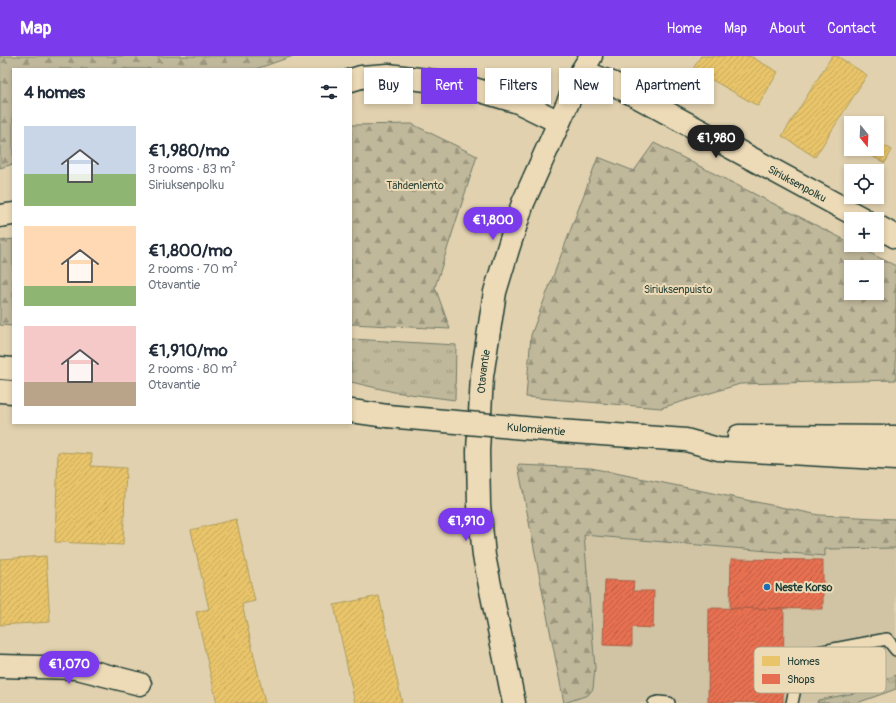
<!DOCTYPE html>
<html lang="en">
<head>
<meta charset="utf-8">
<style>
  :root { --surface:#fff; --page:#f6f6f7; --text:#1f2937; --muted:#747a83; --accent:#7c3aed }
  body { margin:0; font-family:Pangolin,sans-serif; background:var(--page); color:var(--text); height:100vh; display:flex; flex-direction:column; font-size:15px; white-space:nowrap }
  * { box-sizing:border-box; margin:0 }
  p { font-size:13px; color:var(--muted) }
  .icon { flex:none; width:22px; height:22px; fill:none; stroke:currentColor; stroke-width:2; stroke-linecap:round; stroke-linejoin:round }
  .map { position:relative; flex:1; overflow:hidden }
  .sheet { position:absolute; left:12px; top:12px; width:340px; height:356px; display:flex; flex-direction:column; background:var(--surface); border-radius:0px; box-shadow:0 2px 6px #0003 }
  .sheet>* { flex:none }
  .top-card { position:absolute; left:364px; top:12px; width:380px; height:36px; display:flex; gap:8px }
  .needle { width:26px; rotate:162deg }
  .tools { position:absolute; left:844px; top:60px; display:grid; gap:8px }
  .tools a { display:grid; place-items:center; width:40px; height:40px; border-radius:0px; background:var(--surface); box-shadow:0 2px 6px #0003; font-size:20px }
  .price { position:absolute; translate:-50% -34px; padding:0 9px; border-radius:14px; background:var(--accent); color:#fff; font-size:13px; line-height:26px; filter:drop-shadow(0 1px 2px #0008) }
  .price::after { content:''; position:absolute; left:50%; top:24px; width:12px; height:9px; margin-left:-6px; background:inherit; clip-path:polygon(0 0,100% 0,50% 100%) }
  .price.active { background:#222; color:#fff }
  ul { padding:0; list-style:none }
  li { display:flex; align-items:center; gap:12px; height:100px; padding:0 12px }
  li span { display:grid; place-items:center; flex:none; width:112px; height:80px; border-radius:0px; color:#555 }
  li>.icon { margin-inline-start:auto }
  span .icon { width:48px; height:48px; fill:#fffc; stroke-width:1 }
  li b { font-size:17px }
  h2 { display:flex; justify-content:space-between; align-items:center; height:48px; padding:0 12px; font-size:17px }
  .tag { padding:0 14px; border-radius:0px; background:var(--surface); box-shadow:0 2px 6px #0003; font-size:14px; line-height:36px }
  .tag.active { background:var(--accent); color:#fff }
  header { display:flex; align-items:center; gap:24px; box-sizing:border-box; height:56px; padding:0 20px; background:var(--accent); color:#fff }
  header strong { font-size:19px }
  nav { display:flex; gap:22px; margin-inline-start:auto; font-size:14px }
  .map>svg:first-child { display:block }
  .built { fill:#d0c4a4 }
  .grass { fill:url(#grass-tufts); stroke:#707a68 }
  .forest { fill:url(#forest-firs); stroke:#707a68; fill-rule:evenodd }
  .homes { fill:url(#homes-hatch); stroke:#ac9c5a }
  .shops { fill:url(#shops-hatch); stroke:#ab6048 }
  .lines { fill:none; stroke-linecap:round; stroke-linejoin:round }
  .service-casing { stroke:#1f3d34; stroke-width:14 }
  .minor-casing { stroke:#1f3d34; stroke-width:25 }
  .secondary-casing { stroke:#1f3d34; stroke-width:25 }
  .primary-casing { stroke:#1f3d34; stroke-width:25 }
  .service { stroke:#eddab7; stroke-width:11 }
  .minor { stroke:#eddab7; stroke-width:22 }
  .secondary { stroke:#eddab7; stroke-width:22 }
  .primary { stroke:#eddab7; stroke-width:22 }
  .primary-bridge-casing { stroke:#1f3d34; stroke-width:25; stroke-linecap:butt }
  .primary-bridge { stroke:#eddab7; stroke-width:22 }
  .poi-dot { fill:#1f6fb2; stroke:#eddab7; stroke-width:1.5 }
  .labels { text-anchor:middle; stroke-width:4; stroke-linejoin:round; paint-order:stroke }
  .street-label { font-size:11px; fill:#1f3d34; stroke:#eddab7 }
  .park-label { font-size:11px; fill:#2f493e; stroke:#eddab7 }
  .poi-label { font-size:11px; font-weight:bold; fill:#1f3d34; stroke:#eddab7; text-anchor:start }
  .key { fill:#eddab7; stroke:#afab90; stroke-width:1 }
  .key-label { font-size:11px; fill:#1f3d34 }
</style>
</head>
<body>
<header>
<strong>Map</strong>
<nav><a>Home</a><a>Map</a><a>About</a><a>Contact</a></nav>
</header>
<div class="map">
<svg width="896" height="647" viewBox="0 0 896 647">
  <defs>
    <pattern id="grass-tufts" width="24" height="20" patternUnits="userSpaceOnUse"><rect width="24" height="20" fill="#c0b89b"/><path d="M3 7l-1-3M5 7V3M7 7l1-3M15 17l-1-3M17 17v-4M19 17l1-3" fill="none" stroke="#9b977f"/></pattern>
    <pattern id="forest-firs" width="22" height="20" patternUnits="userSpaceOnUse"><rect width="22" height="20" fill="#c0b89b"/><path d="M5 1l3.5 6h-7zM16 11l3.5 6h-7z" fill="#9b977f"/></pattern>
    <pattern id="homes-hatch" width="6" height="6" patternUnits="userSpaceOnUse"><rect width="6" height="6" fill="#e9c46a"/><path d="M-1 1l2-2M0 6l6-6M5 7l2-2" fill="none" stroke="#c7a95c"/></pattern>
    <pattern id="shops-hatch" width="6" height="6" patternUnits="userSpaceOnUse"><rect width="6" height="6" fill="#e76f51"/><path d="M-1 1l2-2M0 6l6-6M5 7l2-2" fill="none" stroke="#bb5c44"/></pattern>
  </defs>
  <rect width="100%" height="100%" fill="#e1d1af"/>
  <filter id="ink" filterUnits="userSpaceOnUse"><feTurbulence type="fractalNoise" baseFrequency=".025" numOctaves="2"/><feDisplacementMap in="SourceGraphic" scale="8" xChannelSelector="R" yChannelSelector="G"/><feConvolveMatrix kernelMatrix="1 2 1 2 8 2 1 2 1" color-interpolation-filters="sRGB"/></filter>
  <g filter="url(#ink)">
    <!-- built -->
    <path class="built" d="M583,479L825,500V493L896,492V633L857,647H564L588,639L593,633L595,612Z"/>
    <!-- grass -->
    <path class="grass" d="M351,283L456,289L455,344L394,336L351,326Z
      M896,619V633L857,647H817L818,644L855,637Z"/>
    <!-- forest -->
    <path class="forest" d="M0,0H293L256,13H13V108L0,112Z
      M412,68L477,100L435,231L450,273L351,268V69Z
      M654,87L851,187V189H854L896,210V324L740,328L661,352L526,341L531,279L598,101L634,115ZM851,211H877V237H851Z
      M13,183V270L0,269V185Z
      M518,409L591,412L819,459L896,463V492L825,493V500L584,479L595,612L593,633L588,639L564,647Z"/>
    <!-- homes -->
    <path class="homes" d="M701,0H750L778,16L758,50L693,13Z
      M832,0H837L867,19L815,101L782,80Z
      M877,85L892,94L885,107L864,96L865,93H877Z
      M58,396L92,398L91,410L126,412L123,489L55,486Z
      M236,463L255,545L242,548L265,647H217L196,556L209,553L191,474Z
      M46,500L50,566L0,569V503Z
      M379,540L402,647H355L334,549Z"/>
    <!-- shops -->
    <path class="shops" d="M731,503L823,504V553L730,552Z
      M605,524L634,525L633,535H654L653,572L632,571V590L603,589Z
      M709,552L784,553L783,647L708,646Z"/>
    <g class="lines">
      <!-- service casing -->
      <g class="service-casing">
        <path id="service" d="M654,647L658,646L669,647
          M792,647L802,599L887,583L896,594"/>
      </g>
      <!-- minor casing -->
      <g class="minor-casing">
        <g id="minor">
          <path id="s1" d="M582,15L612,27L863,163"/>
          <path d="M0,160L13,158"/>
          <path d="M877,170L896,181"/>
          <path d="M0,610L77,612L140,628"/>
        </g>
      </g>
      <!-- secondary casing -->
      <g class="secondary-casing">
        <g id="secondary">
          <path d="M351,24L361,21L388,19L457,28L518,46L559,66"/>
          <path id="s2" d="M514,647L484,500L479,449L478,395L482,320L495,236L508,193L523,147L582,15L591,0"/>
        </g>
      </g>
      <!-- primary casing -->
      <g class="primary-casing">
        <path id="primary" d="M0,312L13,313
          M0,335L13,336
          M351,355L387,360
          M559,375L686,384L718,393L896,403
          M739,380L896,381"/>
      </g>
      <!-- service -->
      <use href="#service" class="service"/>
      <!-- minor -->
      <use href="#minor" class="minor"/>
      <!-- secondary -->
      <use href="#secondary" class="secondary"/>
      <!-- primary -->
      <use href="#primary" class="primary"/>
      <!-- primary-bridge casing -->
      <g class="primary-bridge-casing">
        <path id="primary-bridge" d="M387,360L559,375"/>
      </g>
      <!-- primary-bridge -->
      <use href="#primary-bridge" class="primary-bridge"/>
    </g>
  </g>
  <!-- markers -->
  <circle class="poi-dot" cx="767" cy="531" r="4"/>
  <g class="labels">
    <!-- street labels -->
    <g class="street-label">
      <text dy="4" stroke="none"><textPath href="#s1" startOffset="243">Siriuksenpolku</textPath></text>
      <text dy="4" stroke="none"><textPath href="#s2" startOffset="335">Otavantie</textPath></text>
      <text transform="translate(536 373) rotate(5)" y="4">Kulomäentie</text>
    </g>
    <!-- park labels -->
    <g class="park-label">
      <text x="415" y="133">Tähdenlento</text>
      <text x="678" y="237">Siriuksenpuisto</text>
    </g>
    <!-- poi labels -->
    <g class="poi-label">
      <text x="775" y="535">Neste Korso</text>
    </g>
  </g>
  <!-- legend -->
  <rect x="754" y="591" width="132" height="46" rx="6" class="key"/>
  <rect x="762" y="600" width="18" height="10" fill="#e9c46a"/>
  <rect x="762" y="618" width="18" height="10" fill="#e76f51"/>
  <g class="key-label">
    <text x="787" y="609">Homes</text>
    <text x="787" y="627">Shops</text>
  </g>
</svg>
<div class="tools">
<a><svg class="needle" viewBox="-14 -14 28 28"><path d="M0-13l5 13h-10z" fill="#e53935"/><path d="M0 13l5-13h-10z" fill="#747a83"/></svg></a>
<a><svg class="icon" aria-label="locate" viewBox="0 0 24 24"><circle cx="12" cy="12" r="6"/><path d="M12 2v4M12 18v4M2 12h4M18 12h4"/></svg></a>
<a>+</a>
<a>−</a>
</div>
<b class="price active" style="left:716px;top:103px">€1,980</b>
<b class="price" style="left:493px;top:185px">€1,800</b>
<b class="price" style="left:466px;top:486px">€1,910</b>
<b class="price" style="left:69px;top:629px">€1,070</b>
<div class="top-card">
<a class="tag">Buy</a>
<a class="tag active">Rent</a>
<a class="tag">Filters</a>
<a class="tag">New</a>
<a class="tag">Apartment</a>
</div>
<section class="sheet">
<h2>4 homes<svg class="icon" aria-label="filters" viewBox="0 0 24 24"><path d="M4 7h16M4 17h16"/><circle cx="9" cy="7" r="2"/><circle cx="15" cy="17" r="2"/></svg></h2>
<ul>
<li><span style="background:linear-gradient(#c9d6e8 60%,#8fb573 0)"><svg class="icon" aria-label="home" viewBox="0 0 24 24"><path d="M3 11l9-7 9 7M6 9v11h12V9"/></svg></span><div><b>€1,980/mo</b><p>3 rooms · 83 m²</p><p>Siriuksenpolku</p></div></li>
<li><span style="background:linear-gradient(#ffd9b3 75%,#8fb573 0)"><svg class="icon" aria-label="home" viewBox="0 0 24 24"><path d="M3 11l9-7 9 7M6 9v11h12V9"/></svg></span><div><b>€1,800/mo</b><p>2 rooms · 70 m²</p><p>Otavantie</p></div></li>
<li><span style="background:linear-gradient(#f6c9c9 70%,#b9a48a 0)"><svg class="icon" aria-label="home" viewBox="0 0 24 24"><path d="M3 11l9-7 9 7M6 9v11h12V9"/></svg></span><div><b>€1,910/mo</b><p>2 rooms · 80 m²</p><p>Otavantie</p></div></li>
</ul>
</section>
</div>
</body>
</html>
